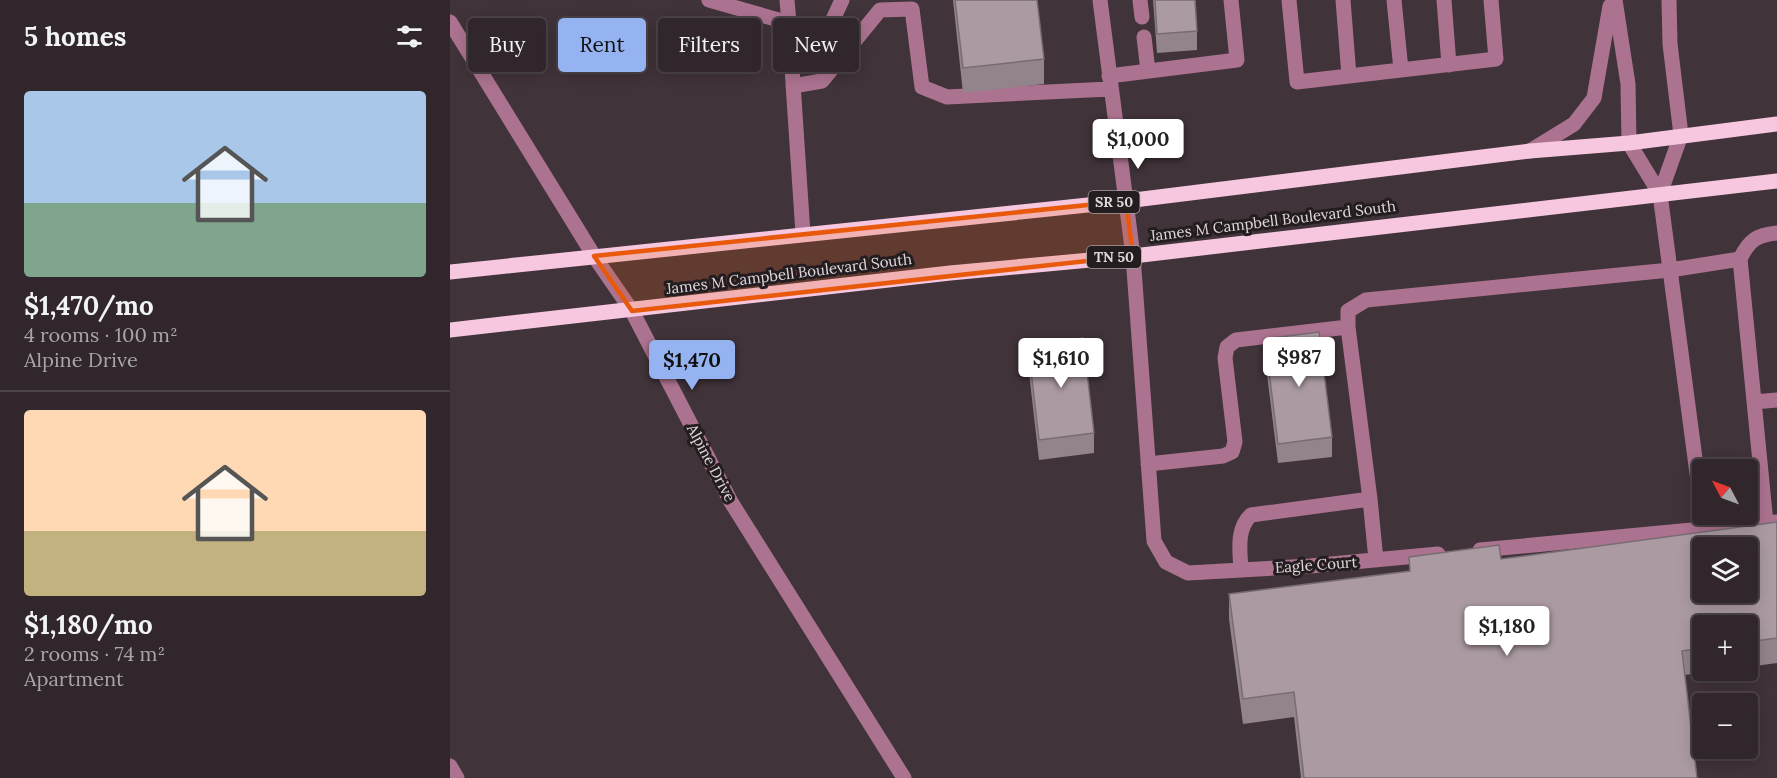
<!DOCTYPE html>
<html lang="en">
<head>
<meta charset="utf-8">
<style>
  :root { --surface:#30262c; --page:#382e34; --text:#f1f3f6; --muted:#a8a5a9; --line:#4b4348; --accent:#95b2f1 }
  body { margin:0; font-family:Lora,serif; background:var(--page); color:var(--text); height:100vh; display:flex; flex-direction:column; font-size:22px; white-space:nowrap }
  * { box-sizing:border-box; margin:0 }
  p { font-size:20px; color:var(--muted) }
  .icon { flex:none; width:33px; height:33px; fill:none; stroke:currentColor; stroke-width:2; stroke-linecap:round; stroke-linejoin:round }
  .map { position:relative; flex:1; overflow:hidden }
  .side { display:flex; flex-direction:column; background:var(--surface); width:450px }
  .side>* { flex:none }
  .guide { position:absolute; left:18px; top:18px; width:570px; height:54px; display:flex; gap:12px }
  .needle { width:39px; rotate:311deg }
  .tools { position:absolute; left:1242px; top:459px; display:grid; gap:12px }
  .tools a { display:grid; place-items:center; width:66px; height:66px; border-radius:6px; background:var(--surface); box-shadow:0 3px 15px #0003,0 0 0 2px var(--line); font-size:30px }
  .price { position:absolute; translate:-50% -51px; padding:0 14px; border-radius:6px; background:#fff; color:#222; font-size:20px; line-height:39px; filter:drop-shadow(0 2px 3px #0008) }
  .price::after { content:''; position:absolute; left:50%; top:36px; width:18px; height:14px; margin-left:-9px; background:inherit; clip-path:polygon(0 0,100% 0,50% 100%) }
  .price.selected { background:var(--accent); color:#111 }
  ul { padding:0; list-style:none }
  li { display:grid; align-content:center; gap:12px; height:318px; padding:0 24px }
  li+li { border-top:2px solid var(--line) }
  li span { display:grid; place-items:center; height:186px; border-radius:6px; color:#555 }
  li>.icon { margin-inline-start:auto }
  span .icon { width:108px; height:108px; fill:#fffc; stroke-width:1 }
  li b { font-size:26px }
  h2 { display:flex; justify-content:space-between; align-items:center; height:72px; padding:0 24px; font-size:26px }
  .pill { padding:0 21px; border-radius:6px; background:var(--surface); box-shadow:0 3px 15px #0003,0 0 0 2px var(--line); font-size:21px; line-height:54px }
  .pill.selected { background:var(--accent); color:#111 }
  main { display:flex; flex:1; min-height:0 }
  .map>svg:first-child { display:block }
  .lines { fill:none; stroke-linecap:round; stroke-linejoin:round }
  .minor { stroke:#ac7390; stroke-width:15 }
  .major { stroke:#f6c7de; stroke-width:15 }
  .wall { fill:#93848b }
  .building { fill:#ab9aa2; stroke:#786c71; stroke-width:1.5; fill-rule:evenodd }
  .marked { fill:#e8590c; fill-opacity:0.2; stroke:#e8590c; stroke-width:4.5; stroke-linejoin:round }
  .labels { text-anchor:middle; stroke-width:6; stroke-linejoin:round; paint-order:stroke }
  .shield { fill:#231d20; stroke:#a79fa3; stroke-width:1.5 }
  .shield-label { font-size:14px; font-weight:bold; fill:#e0d7db }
  .street-label { font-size:15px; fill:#e0d7db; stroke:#231d20 }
</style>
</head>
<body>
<main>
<section class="side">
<h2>5 homes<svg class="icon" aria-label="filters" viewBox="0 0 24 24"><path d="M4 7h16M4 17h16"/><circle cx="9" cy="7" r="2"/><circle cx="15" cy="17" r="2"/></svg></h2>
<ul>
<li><span style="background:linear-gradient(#a9c7e8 60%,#7fa58c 0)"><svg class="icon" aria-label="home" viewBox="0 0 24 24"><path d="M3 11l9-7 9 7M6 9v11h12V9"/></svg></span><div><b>$1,470/mo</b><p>4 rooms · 100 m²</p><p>Alpine Drive</p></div></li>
<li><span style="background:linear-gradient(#ffd9b3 65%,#c2b280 0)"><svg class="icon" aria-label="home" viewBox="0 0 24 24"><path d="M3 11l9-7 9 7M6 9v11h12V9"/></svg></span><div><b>$1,180/mo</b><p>2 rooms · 74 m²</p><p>Apartment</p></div></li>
</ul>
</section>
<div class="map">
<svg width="1327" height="778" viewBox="0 0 1327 778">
  <rect width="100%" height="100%" fill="#40333a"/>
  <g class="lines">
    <!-- minor -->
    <path class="minor" d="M259,0L339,23L353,234
      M337,0L339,23
      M650,0L683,256L704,541L716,562L738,573L860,566L988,554
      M690,0L692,17
      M839,0L847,82L1046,59L1041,0
      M893,0L899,76
      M944,0L951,70
      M994,0L999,65
      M1165,0L1178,84L1179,143L1210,194L1252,511
      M0,22L144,256L182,311L281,502L454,778
      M694,37L698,71
      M341,60L366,56L392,0
      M659,76L787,60L781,0
      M343,86L372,81L430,10L462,9L472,87L497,97L660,89
      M1080,151L1124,124L1144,98L1160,6
      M1210,194L1231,135L1220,44L1219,0
      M1290,259C1299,240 1307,235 1327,233
      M898,327L920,499
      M1304,402L1327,400
      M698,464L773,456L782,452L785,442L775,358L777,347L786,340L898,327V311L916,300L1220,270L1290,259L1316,523
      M1030,550L1327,522
      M791,570C790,551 786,529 801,515L920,499L926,560
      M0,766L7,778"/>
    <!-- major -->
    <path class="major" d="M0,272L676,201L1080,151L1179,143L1327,124
      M0,330L500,273L683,256L1327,181"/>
  </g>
  <!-- wall -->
  <path class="wall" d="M503,0H587L594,59V84L513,93Z
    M703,0H745L747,31V50L707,53Z
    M815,339L882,437V457L828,463L815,358Z
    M578,345L644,433V453L589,460L578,364Z
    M1327,522V663L1298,667V626H1252V670H1270L1235,675L1247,778H851L844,717L793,724L779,619V594L959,571V557L1051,559Z"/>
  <!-- building -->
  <path class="building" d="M505,0H587L594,59L513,68Z
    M705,0H745L747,31L707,34Z
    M869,332L882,437L828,444L815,339Z
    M633,338L644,433L589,440L578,345Z
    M1327,522V638L1298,642V626H1252V648L1232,651L1247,778H854L844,692L793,699L779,594L960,571L959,557L1049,545L1051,559ZM1252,548H1298V592H1252Z"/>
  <!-- marked area -->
  <path class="marked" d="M676,201L683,256L182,311L144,256Z"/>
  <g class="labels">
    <!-- shield labels -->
    <g class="shield">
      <rect x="638.5" y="191" width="51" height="22" rx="4.5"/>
      <rect x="637" y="246" width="54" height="22" rx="4.5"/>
    </g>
    <g class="shield-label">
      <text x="664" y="207">SR 50</text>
      <text x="664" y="262">TN 50</text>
    </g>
    <!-- street labels -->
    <g class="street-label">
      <text transform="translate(823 221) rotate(-7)" y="5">James M Campbell Boulevard South</text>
      <text transform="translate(339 274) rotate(-7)" y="5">James M Campbell Boulevard South</text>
      <text transform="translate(261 463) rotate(62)" y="5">Alpine Drive</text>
      <text transform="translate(866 565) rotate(-4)" y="5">Eagle Court</text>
    </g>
  </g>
</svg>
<div class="tools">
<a><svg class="needle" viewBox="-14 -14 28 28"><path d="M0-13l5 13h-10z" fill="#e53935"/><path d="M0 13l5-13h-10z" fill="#a8a5a9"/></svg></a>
<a><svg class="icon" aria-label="layers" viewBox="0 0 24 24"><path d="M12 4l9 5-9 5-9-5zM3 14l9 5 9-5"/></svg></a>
<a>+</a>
<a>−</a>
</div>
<b class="price" style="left:688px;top:170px">$1,000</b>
<b class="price" style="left:849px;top:388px">$987</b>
<b class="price" style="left:611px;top:389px">$1,610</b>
<b class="price selected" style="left:242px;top:391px">$1,470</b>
<b class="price" style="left:1057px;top:657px">$1,180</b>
<div class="guide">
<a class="pill">Buy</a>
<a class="pill selected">Rent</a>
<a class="pill">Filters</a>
<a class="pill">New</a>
</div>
</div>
</main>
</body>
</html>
